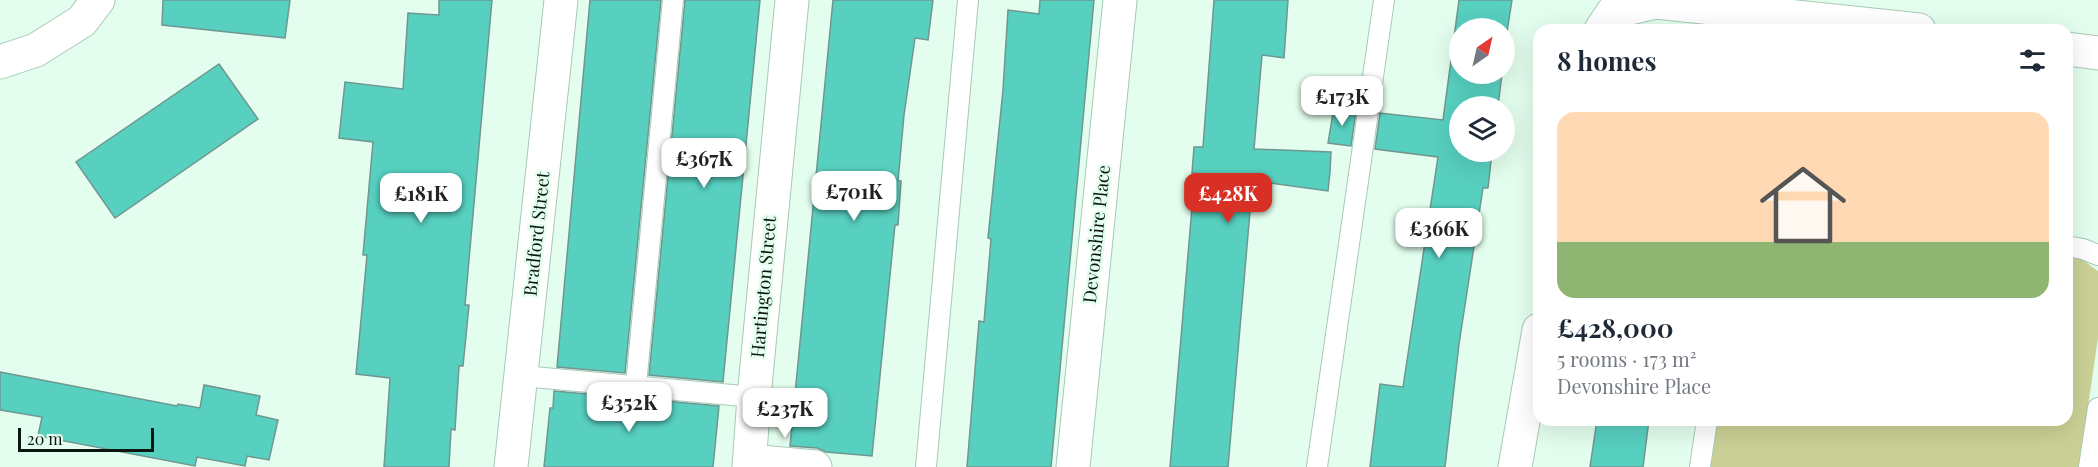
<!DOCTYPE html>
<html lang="en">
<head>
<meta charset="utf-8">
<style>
  :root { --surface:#fff; --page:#f2f2f3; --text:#1f2937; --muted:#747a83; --accent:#d93025 }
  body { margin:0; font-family:"Playfair Display",serif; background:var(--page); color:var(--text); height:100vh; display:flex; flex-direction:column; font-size:22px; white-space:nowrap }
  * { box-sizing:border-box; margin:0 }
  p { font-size:20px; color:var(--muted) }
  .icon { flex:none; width:33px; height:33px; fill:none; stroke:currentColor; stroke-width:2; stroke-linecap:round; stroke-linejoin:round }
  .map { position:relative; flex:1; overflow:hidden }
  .drawer { position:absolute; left:1533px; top:24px; width:540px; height:402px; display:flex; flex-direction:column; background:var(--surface); border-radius:18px; box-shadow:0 6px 24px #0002 }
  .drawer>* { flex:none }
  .needle { width:39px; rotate:34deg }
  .tools { position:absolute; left:1449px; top:18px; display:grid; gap:12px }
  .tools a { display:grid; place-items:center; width:66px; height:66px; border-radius:50%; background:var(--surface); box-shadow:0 6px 24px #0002; font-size:30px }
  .scale { position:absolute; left:18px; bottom:15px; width:136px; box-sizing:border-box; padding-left:6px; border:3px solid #0a160f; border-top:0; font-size:16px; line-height:21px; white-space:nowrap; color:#0a160f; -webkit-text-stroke:4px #e3feee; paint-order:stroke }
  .price { position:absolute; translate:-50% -51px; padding:0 14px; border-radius:12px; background:#fff; color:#222; font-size:20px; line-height:39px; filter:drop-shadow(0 2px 3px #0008) }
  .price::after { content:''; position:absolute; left:50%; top:36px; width:18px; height:14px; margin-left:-9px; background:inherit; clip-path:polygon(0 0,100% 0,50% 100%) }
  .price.current { background:var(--accent); color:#fff }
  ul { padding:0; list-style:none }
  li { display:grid; align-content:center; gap:12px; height:318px; padding:0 24px }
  li span { display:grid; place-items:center; height:186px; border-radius:18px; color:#555 }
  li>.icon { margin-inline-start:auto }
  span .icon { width:108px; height:108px; fill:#fffc; stroke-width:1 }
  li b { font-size:26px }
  h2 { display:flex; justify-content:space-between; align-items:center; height:72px; padding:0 24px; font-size:26px }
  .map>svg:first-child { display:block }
  .green { fill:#cbd196 }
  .building { fill:#57d0c0; stroke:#709690; stroke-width:1.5 }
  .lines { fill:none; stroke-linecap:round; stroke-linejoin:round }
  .service-casing { stroke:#a8c9b6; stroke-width:22 }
  .minor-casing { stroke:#a8c9b6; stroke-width:35 }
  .service { stroke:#fff; stroke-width:20 }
  .minor { stroke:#fff; stroke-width:33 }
  .labels { text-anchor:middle; stroke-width:5; stroke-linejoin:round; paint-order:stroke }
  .street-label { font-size:18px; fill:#0a160f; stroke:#e3feee }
</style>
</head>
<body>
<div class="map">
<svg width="2098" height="467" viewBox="0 0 2098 467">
  <rect width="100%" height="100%" fill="#e3feee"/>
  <!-- green -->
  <path class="green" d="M2067,256L2080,258L2098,271V338L2079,467H1710L1717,420H2067Z"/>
  <!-- building -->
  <path class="building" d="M163,0H290L285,38L162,25Z
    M439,0H492L465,305H469L463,366H459L455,430L451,429L449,467H384L390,378L356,374L367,255H363L373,142L339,138L345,82L403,89L408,13L439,15Z
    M590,0H661L625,373L557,367Z
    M685,0H760L723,382L649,375Z
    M833,0H933L928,40L915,38L904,115L898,181H901L898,225H895L872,456L826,452L817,448L790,446Z
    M1040,0H1094L1051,467H967L979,321L984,322L991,239L988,238L1003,90L1008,10L1039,14Z
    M1214,0H1288L1284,58L1262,55L1254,149L1331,152L1330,172L1328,191L1270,183L1269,189L1252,188L1228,467H1170L1194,184L1200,185L1201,174L1192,173L1194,147H1203Z
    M1459,0H1512L1504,51V28H1460V74H1502L1498,106H1460V152H1492L1488,188H1483L1459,344L1445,467H1370L1380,384L1403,387L1438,157L1375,149L1380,113L1443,120Z
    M219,64L258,119L115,218L76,162Z
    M1334,107L1356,110L1351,146L1328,143Z
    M0,372L177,406L178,404L200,408L204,385L260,396L256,415L278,420L269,460L247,456L245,466L197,457L195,466L38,436L42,417L0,410Z
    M554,391L719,406L713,467H544L550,408H553Z
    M1597,420H1649L1643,467H1590Z"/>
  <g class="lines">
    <!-- service casing -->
    <g class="service-casing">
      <path id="service" d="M2067,246L2083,249L2098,255
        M522,376L754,397
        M636,385L673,0
        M926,467L968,0
        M1317,467L1384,0
        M1700,467L1707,420
        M2089,467L2098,408"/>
    </g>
    <!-- minor casing -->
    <g class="minor-casing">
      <path id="minor" d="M1601,30L1613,12L1656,2L1919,30
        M2067,49L2098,53
        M0,62L36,50L82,21L98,0
        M750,461L815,467
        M511,467L561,0
        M749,467L754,397L792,0
        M1073,467L1120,0
        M1515,467L1539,330"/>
    </g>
    <!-- service -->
    <use href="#service" class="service"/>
    <!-- minor -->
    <use href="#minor" class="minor"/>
  </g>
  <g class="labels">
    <!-- street labels -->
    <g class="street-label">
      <text transform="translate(537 234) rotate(-84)" y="6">Bradford Street</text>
      <text transform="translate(1097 234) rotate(-84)" y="6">Devonshire Place</text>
      <text transform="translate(764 287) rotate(-85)" y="6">Hartington Street</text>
    </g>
  </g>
</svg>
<div class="tools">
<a><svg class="needle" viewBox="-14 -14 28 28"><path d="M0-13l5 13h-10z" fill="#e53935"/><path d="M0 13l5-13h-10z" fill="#747a83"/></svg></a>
<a><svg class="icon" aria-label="layers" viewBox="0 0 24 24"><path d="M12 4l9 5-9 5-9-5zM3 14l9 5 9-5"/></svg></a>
</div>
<div class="scale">20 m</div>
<b class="price" style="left:1342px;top:127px">£173K</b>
<b class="price" style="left:704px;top:189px">£367K</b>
<b class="price" style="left:854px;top:222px">£701K</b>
<b class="price" style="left:421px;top:224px">£181K</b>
<b class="price current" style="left:1228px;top:224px">£428K</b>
<b class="price" style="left:1439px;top:259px">£366K</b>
<b class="price" style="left:629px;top:433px">£352K</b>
<b class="price" style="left:785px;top:439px">£237K</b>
<section class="drawer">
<h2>8 homes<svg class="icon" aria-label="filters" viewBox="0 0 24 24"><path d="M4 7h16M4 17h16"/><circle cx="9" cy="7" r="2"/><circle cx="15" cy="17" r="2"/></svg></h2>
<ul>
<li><span style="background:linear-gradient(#ffd9b3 70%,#8fb573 0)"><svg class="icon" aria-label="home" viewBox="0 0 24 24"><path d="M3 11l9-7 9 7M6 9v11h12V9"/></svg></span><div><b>£428,000</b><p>5 rooms · 173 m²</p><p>Devonshire Place</p></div></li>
</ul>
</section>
</div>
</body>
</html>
